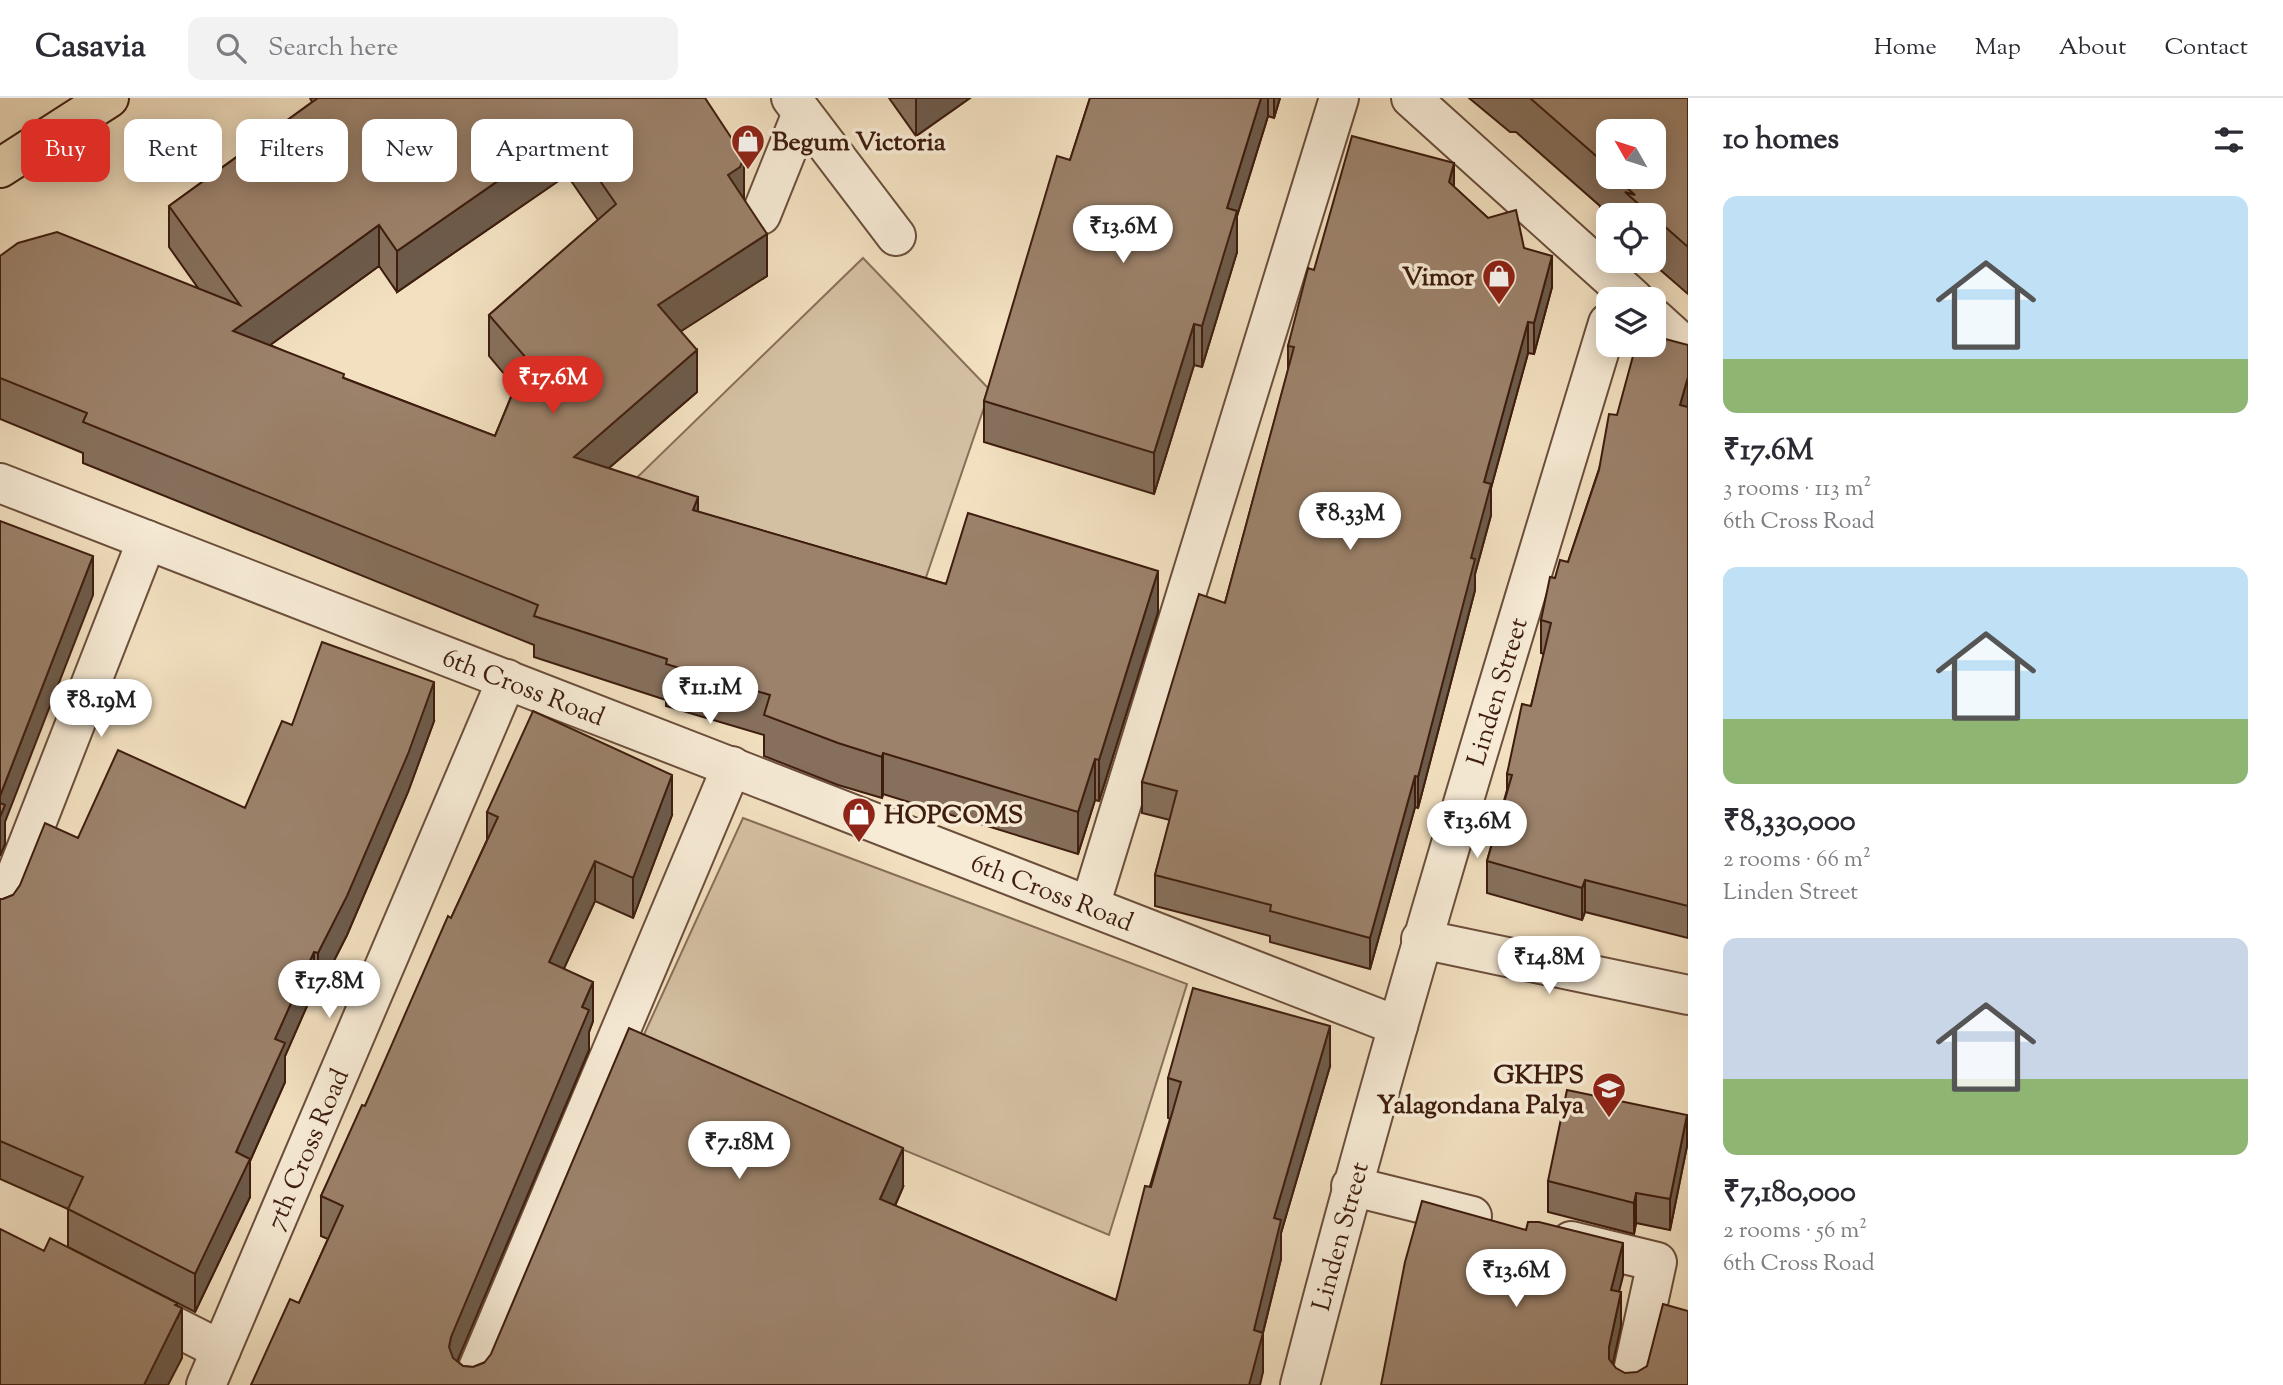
<!DOCTYPE html>
<html lang="en">
<head>
<meta charset="utf-8">
<style>
  :root { --surface:#fff; --page:#f2f2f3; --text:#2b2b33; --muted:#7c7c81; --line:#e1e1e2; --accent:#d93025 }
  body { margin:0; font-family:"Sorts Mill Goudy",serif; background:var(--page); color:var(--text); height:100vh; display:flex; flex-direction:column; font-size:26px; white-space:nowrap }
  * { box-sizing:border-box; margin:0 }
  p { font-size:23px; color:var(--muted) }
  .icon { flex:none; width:38px; height:38px; fill:none; stroke:currentColor; stroke-width:2; stroke-linecap:round; stroke-linejoin:round }
  .map { position:relative; flex:1; overflow:hidden }
  .side { display:flex; flex-direction:column; background:var(--surface); width:595px }
  .side>* { flex:none }
  .hud { position:absolute; left:21px; top:21px; width:665px; height:63px; display:flex; gap:14px }
  .needle { width:46px; rotate:309deg }
  .controls { position:absolute; left:1596px; top:21px; display:grid; gap:14px }
  .controls a { display:grid; place-items:center; width:70px; height:70px; border-radius:14px; background:var(--surface); box-shadow:0 4px 18px #0003; font-size:35px }
  .price { position:absolute; translate:-50% -60px; padding:0 16px; border-radius:24px; background:#fff; color:#222; font-size:23px; line-height:46px; filter:drop-shadow(0 2px 4px #0008) }
  .price::after { content:''; position:absolute; left:50%; top:42px; width:21px; height:16px; margin-left:-10px; background:inherit; clip-path:polygon(0 0,100% 0,50% 100%) }
  .price.current { background:var(--accent); color:#fff }
  ul { padding:0; list-style:none }
  li { display:grid; align-content:center; gap:14px; height:371px; padding:0 35px }
  li span { display:grid; place-items:center; height:217px; border-radius:14px; color:#555 }
  li>.icon { margin-inline-start:auto }
  span .icon { width:126px; height:126px; fill:#fffc; stroke-width:1 }
  li b { font-size:30px }
  h2 { display:flex; justify-content:space-between; align-items:center; height:84px; padding:0 35px; font-size:30px }
  .pill { padding:0 24px; border-radius:14px; background:var(--surface); box-shadow:0 4px 18px #0003; font-size:24px; line-height:63px }
  .pill.current { background:var(--accent); color:#fff }
  header { display:flex; align-items:center; gap:42px; box-sizing:border-box; height:98px; padding:0 35px; background:var(--surface); border-bottom:2px solid var(--line) }
  header strong { font-size:33px }
  nav { display:flex; gap:38px; margin-inline-start:auto; font-size:24px }
  .search { width:490px; height:63px; background:var(--page); display:flex; align-items:center; gap:18px; box-sizing:border-box; padding:0 24px; border-radius:14px; color:var(--muted); font-size:26px }
  main { display:flex; flex:1; min-height:0 }
  .map>svg:first-child { display:block }
  .green { fill:#d3bfa2; stroke:#886e58; stroke-width:2 }
  .lines { fill:none; stroke-linecap:round; stroke-linejoin:round }
  .minor-casing { stroke:#6b4e3b; stroke-width:42 }
  .major-casing { stroke:#3e1d0f; stroke-width:42 }
  .minor { stroke:#f7ebd6; stroke-width:38 }
  .major { stroke:#f2e0c0; stroke-width:38 }
  .wall { fill:#86705c; stroke:#3e1d0f; stroke-width:2; fill-rule:evenodd }
  .shaded-wall { fill:#6d5b4b; stroke:#3e1d0f; stroke-width:2 }
  .building { fill:#9c826b; stroke:#3e1d0f; stroke-width:2; fill-rule:evenodd }
  .labels { text-anchor:middle; stroke-width:7; stroke-linejoin:round; paint-order:stroke }
  .poi-label { font-size:26px; font-weight:bold; fill:#3e1d0f; stroke:#f7ebd6; text-anchor:start }
  .street-label { font-size:26px; fill:#3e1d0f; stroke:#f7ebd6 }
</style>
</head>
<body>
<header>
<strong>Casavia</strong>
<div class="search"><svg class="icon" aria-label="search" viewBox="0 0 24 24"><circle cx="10" cy="10" r="6"/><path d="M15 15l6 6"/></svg>Search here</div>
<nav><a>Home</a><a>Map</a><a>About</a><a>Contact</a></nav>
</header>
<main>
<div class="map">
<svg width="1688" height="1287" viewBox="0 0 1688 1287">
  <rect width="100%" height="100%" fill="#f2e0c0"/>
  <filter id="stains"><feTurbulence type="fractalNoise" baseFrequency=".00286" numOctaves="4"/><feColorMatrix values="0 0 0 0 .2 0 0 0 0 .09 0 0 0 0 .02 0 0 0 .5 -.17"/></filter>
  <radialGradient id="worn" r=".72"><stop offset=".6" stop-color="#630" stop-opacity="0"/><stop offset="1" stop-color="#630" stop-opacity=".3"/></radialGradient>
  <!-- green -->
  <path class="green" d="M863,160L990,292L921,494L621,395Z
    M743,720L1187,886L1109,1137L641,943Z"/>
  <g class="lines">
    <!-- minor casing -->
    <g class="minor-casing">
      <g id="minor">
        <path d="M791,0L896,138"/>
        <path d="M1411,0L1634,201"/>
        <path d="M761,117L802,15"/>
        <path d="M1654,220L1688,251"/>
        <path id="s1" d="M0,385L1398,928"/>
        <path d="M1090,808L1339,0"/>
        <path d="M0,818L147,442"/>
        <path d="M1421,841L1688,897"/>
        <path d="M1351,1088L1472,1118"/>
        <path d="M1571,1143L1657,1164L1630,1287"/>
        <path d="M136,1209L221,1252"/>
        <path id="s2" d="M206,1287L507,581"/>
        <path d="M471,1287L732,668"/>
        <path id="s3" d="M1300,1287C1392,930 1501,578 1608,225"/>
      </g>
    </g>
    <!-- major casing -->
    <g class="major-casing">
      <path id="major" d="M0,70L109,0"/>
    </g>
    <!-- minor -->
    <use href="#minor" class="minor"/>
    <!-- major -->
    <use href="#major" class="major"/>
  </g>
  <!-- wall -->
  <path class="wall" d="M310,0H705L744,100L767,178L681,233L697,294L609,370L698,414L946,486L1158,514L1099,703L1095,702L1078,756L883,696L882,700L838,687L764,658V637L666,608V602L534,559V547L83,365V355L0,321V158L198,190L169,149V108L312,4ZM567,77L598,122L489,217V258L515,289L495,338L344,280L270,247L379,168L397,194Z
    M889,0H970L916,38Z
    M1090,0H1280L1274,20L1268,18L1237,118V154L1202,269L1194,267L1154,396L984,344V303L1070,62Z
    M1469,0H1688V196L1650,163H1654V117H1608V120L1600,113V108L1516,34H1510ZM1608,33L1654,79H1608Z
    M1454,89L1488,120L1524,150L1552,189L1534,256L1528,255L1491,390V417L1475,476V492L1418,710L1415,709L1370,871L1270,844V838L1155,808V777L1170,722L1142,715V684L1225,505L1288,273V248L1314,172Z
    M1688,247V840L1585,814L1582,822L1487,795V763L1507,692V676L1531,608L1544,556L1541,555V522L1555,480L1568,464L1617,317Z
    M434,623L408,694L347,837L318,894L314,892L285,958V984L250,1063V1099L195,1214L68,1149V1111L0,1081V801H3L13,797L78,740L245,710L292,627Z
    M487,714L672,717L633,820L595,803L564,870L593,923L589,934V952L457,1263L463,1268L473,1269L903,1089L895,1108L1116,1202L1170,1021L1168,1020V980L1330,968L1281,1135V1161L1263,1235V1274L251,1287L299,1205L328,1141L321,1138V1098L365,1008L487,742Z
    M1687,1048L1670,1132L1636,1125L1634,1136L1548,1114V1083Z"/>
  <!-- shaded-wall -->
  <path class="shaded-wall" d="M916,0H970L916,38Z
    M1261,0H1268V18L1237,118V154L1202,269V228L1227,110Z
    M1274,0H1280L1274,20Z
    M567,35V77L397,194V153Z
    M744,59V100L740,110L728,77Z
    M1454,65V96L1449,84Z
    M379,127V168L233,274V233Z
    M767,136V178L658,248V207Z
    M1552,158V189L1534,256V225Z
    M1528,224V255L1491,390V417L1475,476V492L1418,710V679L1471,460L1484,384Z
    M1194,226V267L1154,396V355Z
    M697,252V294L574,400V359Z
    M1688,279V312L1680,307Z
    M698,399V441L693,412Z
    M93,458V497L5,724V746L0,758V698Z
    M1158,473V514L1099,703V662Z
    M434,584V623L408,694L347,837L318,894V855Z
    M883,655V696L882,700V659Z
    M1095,661V702L1078,756V714Z
    M672,677V717L633,820V780Z
    M1415,678V709L1370,871V840Z
    M595,763V803L549,903V864Z
    M1585,782V814L1582,822V790Z
    M314,854V892L285,958V984L250,1063V1099L195,1214V1176L275,941Z
    M593,884V923L589,934V952L451,1278L449,1249L451,1239L582,909Z
    M1330,928V968L1281,1135V1161L1261,1242L1263,1235V1274L1260,1287H1249L1254,1232L1274,1120Z
    M1687,1017V1048L1670,1132V1101Z
    M903,1050V1089L880,1141V1101Z
    M1636,1095V1125L1634,1136V1105Z
    M1623,1145V1178L1611,1225V1192Z
    M1621,1194V1228L1609,1283V1249Z
    M177,1205V1221L182,1210V1260L168,1287H144Z"/>
  <!-- building -->
  <path class="building" d="M318,0H705L744,59L740,69L728,77L767,136L658,207L697,252L574,359L698,399L693,412L946,486L968,415L1158,473L1099,662L1095,661L1078,714L883,655L882,659L838,645L764,617L770,597L666,566L667,561L534,518L538,507L83,324L87,315L0,280V158L18,145L57,134L240,207L169,108ZM567,35L616,106L489,217L527,261L495,338L343,280L344,276L233,233L379,127L397,153Z
    M1090,0H1261L1227,110L1237,113L1202,228L1194,226L1154,355L984,303L1057,58L1070,62Z
    M1530,0H1688V149L1654,119V117H1651L1625,94L1635,97L1615,79H1654V33H1608V73L1600,66L1603,64Z
    M1352,38L1454,65L1449,84L1488,120L1516,112L1524,150L1552,158L1534,225L1528,224L1484,384L1491,386L1471,460L1475,461L1418,679L1415,678L1370,840L1270,813L1271,807L1155,777L1177,693L1142,684L1199,496L1225,505L1294,249L1288,248L1308,170L1314,172Z
    M1654,238L1688,247V279L1680,307L1688,309V808L1585,782L1582,790L1487,763L1512,677L1507,676L1522,606L1531,608L1551,525L1541,522L1550,479L1555,480L1560,462L1568,464L1599,372L1609,316L1617,317L1636,247H1654Z
    M0,423L93,458L0,698Z
    M322,544L434,584L408,656L347,798L318,855L314,854L275,941L285,945L236,1054L250,1061L195,1176L68,1111L83,1079L0,1043V801H3L13,797L20,787L45,725L78,740L118,652L245,710L282,623L292,627Z
    M533,613L672,677L633,780L595,763L549,864L593,884L582,909L589,912L451,1239L449,1249L453,1260L463,1268L473,1269L484,1265L491,1256L629,930L903,1050L880,1101L1116,1202L1145,1088L1151,1089L1181,984L1168,980L1193,890L1330,928L1274,1120L1281,1122L1254,1232L1263,1235L1249,1287H251L290,1201L299,1205L343,1108L321,1098L362,1007L365,1008L448,818L451,820L498,719L487,714Z
    M0,705L5,707L0,719Z
    M1567,992L1687,1017L1670,1101L1636,1095L1634,1105L1548,1083Z
    M1422,1103L1526,1132L1528,1124H1539L1623,1145L1611,1192L1621,1194L1609,1249V1261L1616,1270L1625,1275L1637,1274L1647,1268L1663,1206L1688,1213V1287H1381L1405,1164Z
    M0,1131L44,1153L50,1140L177,1205L175,1207L182,1210L144,1287H0Z"/>
  <!-- icons -->
  <defs>
    <g id="shop-pin" transform="scale(1.75)"><path d="M0 17L-7.5 6A9.5 9.5 0 1 1 7.5 6Z" fill="#8f2418" stroke="#f7ebd6"/><path d="M-5-2.5h2.3a2.7 3.5 0 0 1 5.4 0H5L5.5 6h-11ZM-1.5-2.5h3a1.5 2.3 0 0 0-3 0Z" fill="#fff"/></g>
    <g id="school-pin" transform="scale(1.75)"><path d="M0 17L-7.5 6A9.5 9.5 0 1 1 7.5 6Z" fill="#8f2418" stroke="#f7ebd6"/><path d="M0-5L7-2L0 1L-7-2ZM-4 1L0 2.5L4 1V4Q0 6-4 4Z" fill="#fff"/></g>
  </defs>
  <g fill-rule="evenodd">
    <use href="#shop-pin" x="748" y="43"/>
    <use href="#shop-pin" x="1499" y="178"/>
    <use href="#shop-pin" x="859" y="716"/>
    <use href="#school-pin" x="1609" y="991"/>
  </g>
  <g class="labels">
    <!-- poi labels -->
    <g class="poi-label">
      <text x="772" y="52">Begum Victoria</text>
      <text x="1474" y="187" text-anchor="end">Vimor</text>
      <text x="884" y="725">HOPCOMS</text>
      <text x="1584" y="985" text-anchor="end">GKHPS<tspan x="1584" dy="30">Yalagondana Palya</tspan></text>
    </g>
    <!-- street labels -->
    <g class="street-label">
      <text dy="9" stroke="none"><textPath href="#s1" startOffset="562">6th Cross Road</textPath></text>
      <text dy="9" stroke="none"><textPath href="#s3" startOffset="721">Linden Street</textPath></text>
      <text dy="9" stroke="none"><textPath href="#s1" startOffset="1129">6th Cross Road</textPath></text>
      <text dy="9" stroke="none"><textPath href="#s2" startOffset="257">7th Cross Road</textPath></text>
      <text dy="9" stroke="none"><textPath href="#s3" startOffset="154">Linden Street</textPath></text>
    </g>
  </g>
  <rect width="100%" height="100%" filter="url(#stains)"/>
  <rect width="100%" height="100%" fill="url(#worn)"/>
</svg>
<div class="controls">
<a><svg class="needle" viewBox="-14 -14 28 28"><path d="M0-13l5 13h-10z" fill="#e53935"/><path d="M0 13l5-13h-10z" fill="#7c7c81"/></svg></a>
<a><svg class="icon" aria-label="locate" viewBox="0 0 24 24"><circle cx="12" cy="12" r="6"/><path d="M12 2v4M12 18v4M2 12h4M18 12h4"/></svg></a>
<a><svg class="icon" aria-label="layers" viewBox="0 0 24 24"><path d="M12 4l9 5-9 5-9-5zM3 14l9 5 9-5"/></svg></a>
</div>
<b class="price" style="left:1123px;top:167px">₹13.6M</b>
<b class="price current" style="left:553px;top:318px">₹17.6M</b>
<b class="price" style="left:1350px;top:454px">₹8.33M</b>
<b class="price" style="left:710px;top:628px">₹11.1M</b>
<b class="price" style="left:101px;top:641px">₹8.19M</b>
<b class="price" style="left:1477px;top:762px">₹13.6M</b>
<b class="price" style="left:1549px;top:898px">₹14.8M</b>
<b class="price" style="left:329px;top:922px">₹17.8M</b>
<b class="price" style="left:739px;top:1083px">₹7.18M</b>
<b class="price" style="left:1516px;top:1211px">₹13.6M</b>
<div class="hud">
<a class="pill current">Buy</a>
<a class="pill">Rent</a>
<a class="pill">Filters</a>
<a class="pill">New</a>
<a class="pill">Apartment</a>
</div>
</div>
<section class="side">
<h2>10 homes<svg class="icon" aria-label="filters" viewBox="0 0 24 24"><path d="M4 7h16M4 17h16"/><circle cx="9" cy="7" r="2"/><circle cx="15" cy="17" r="2"/></svg></h2>
<ul>
<li><span style="background:linear-gradient(#bfe0f5 75%,#8fb573 0)"><svg class="icon" aria-label="home" viewBox="0 0 24 24"><path d="M3 11l9-7 9 7M6 9v11h12V9"/></svg></span><div><b>₹17.6M</b><p>3 rooms · 113 m²</p><p>6th Cross Road</p></div></li>
<li><span style="background:linear-gradient(#bfe0f5 70%,#8fb573 0)"><svg class="icon" aria-label="home" viewBox="0 0 24 24"><path d="M3 11l9-7 9 7M6 9v11h12V9"/></svg></span><div><b>₹8,330,000</b><p>2 rooms · 66 m²</p><p>Linden Street</p></div></li>
<li><span style="background:linear-gradient(#c9d6e8 65%,#8fb573 0)"><svg class="icon" aria-label="home" viewBox="0 0 24 24"><path d="M3 11l9-7 9 7M6 9v11h12V9"/></svg></span><div><b>₹7,180,000</b><p>2 rooms · 56 m²</p><p>6th Cross Road</p></div></li>
</ul>
</section>
</main>
</body>
</html>
